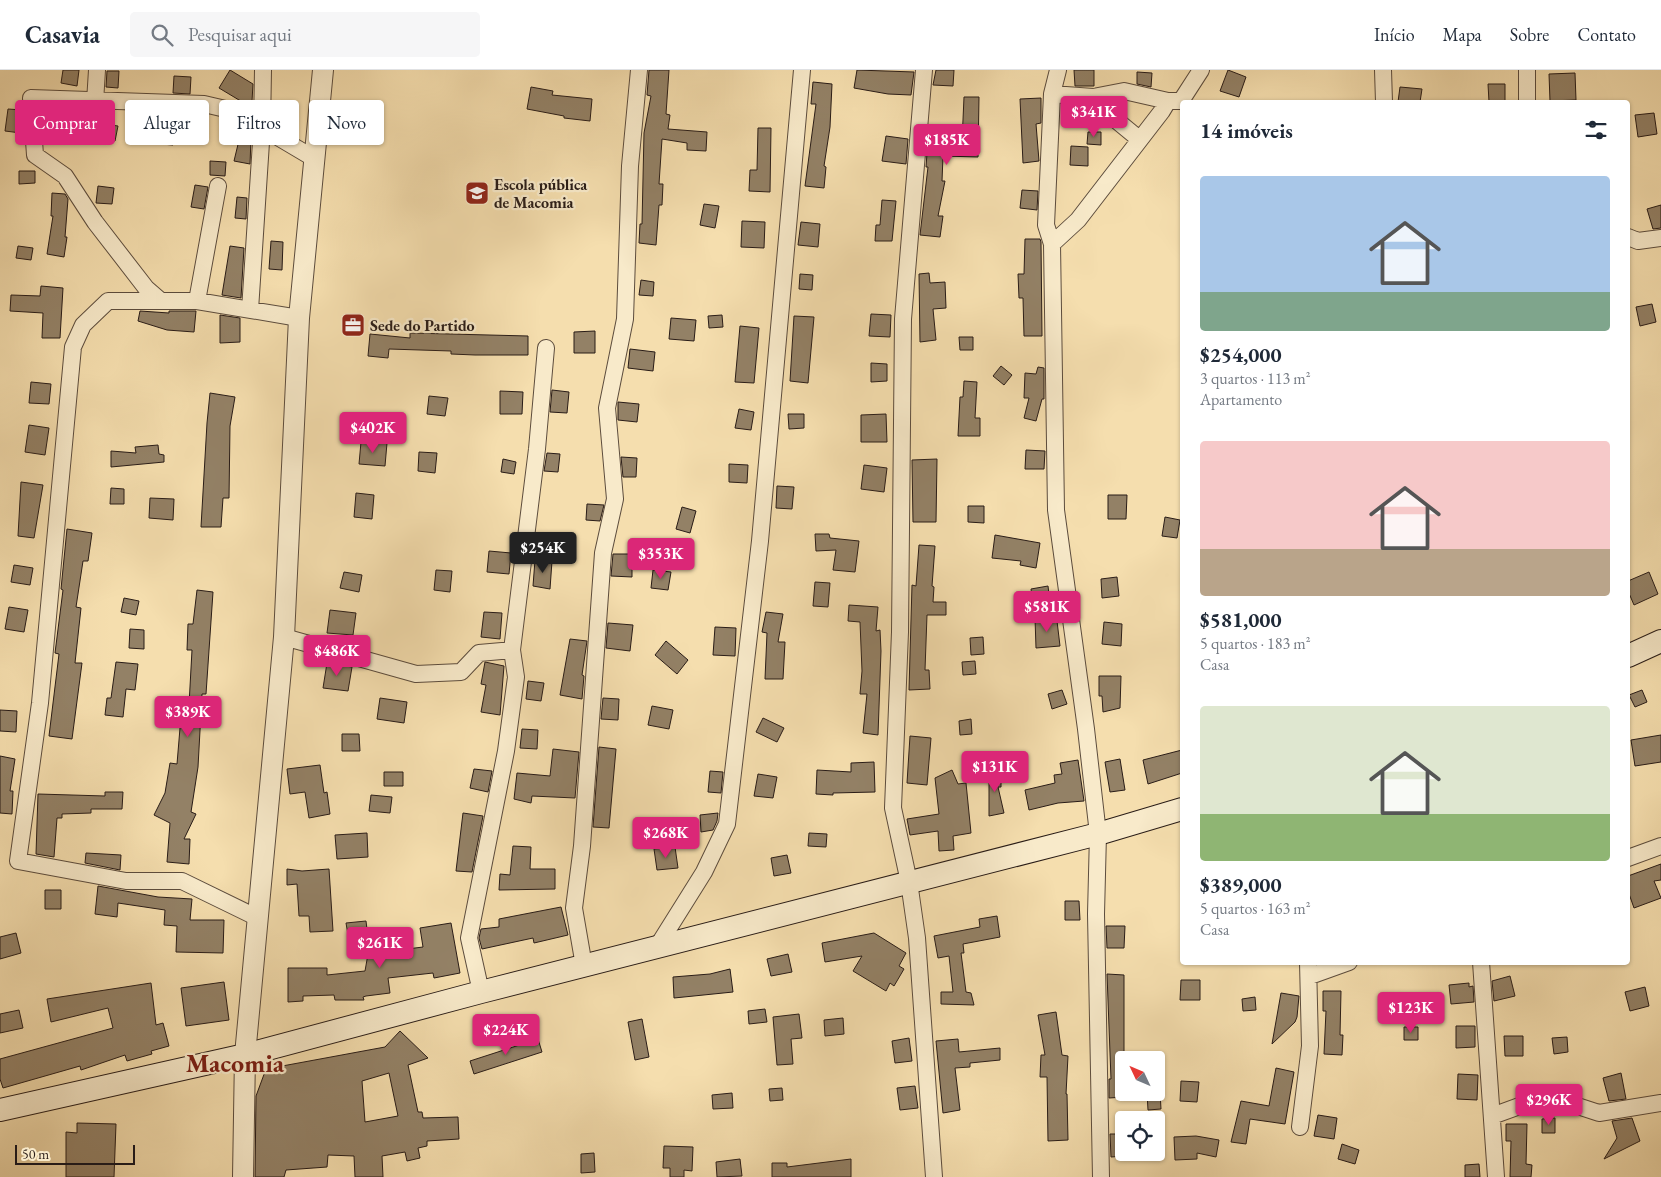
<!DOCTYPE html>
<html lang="pt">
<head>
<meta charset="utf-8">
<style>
  :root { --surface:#fff; --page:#f6f6f7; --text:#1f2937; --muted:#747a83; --line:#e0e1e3; --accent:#db2777 }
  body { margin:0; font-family:"EB Garamond",serif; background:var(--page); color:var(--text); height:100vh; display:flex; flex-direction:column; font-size:19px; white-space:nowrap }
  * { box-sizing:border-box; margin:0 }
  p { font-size:16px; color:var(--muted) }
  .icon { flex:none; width:28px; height:28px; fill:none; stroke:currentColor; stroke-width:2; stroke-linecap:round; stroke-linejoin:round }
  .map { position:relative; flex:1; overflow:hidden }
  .side { position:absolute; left:1180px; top:30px; width:450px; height:865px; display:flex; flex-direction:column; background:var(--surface); border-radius:5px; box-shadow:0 1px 4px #0004 }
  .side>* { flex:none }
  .hud { position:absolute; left:15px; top:30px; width:475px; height:45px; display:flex; gap:10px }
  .needle { width:32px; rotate:314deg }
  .fabs { position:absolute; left:1115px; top:981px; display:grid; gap:10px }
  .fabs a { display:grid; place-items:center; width:50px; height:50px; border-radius:5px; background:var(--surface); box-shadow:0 1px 4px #0004; font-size:25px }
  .scale { position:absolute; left:15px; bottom:12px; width:120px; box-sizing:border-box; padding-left:5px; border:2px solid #291c17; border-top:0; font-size:14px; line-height:18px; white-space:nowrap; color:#291c17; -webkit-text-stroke:4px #f8eaca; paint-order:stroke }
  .price { position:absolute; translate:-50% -42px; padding:0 11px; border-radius:5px; background:var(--accent); color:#fff; font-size:16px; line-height:32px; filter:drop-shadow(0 1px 2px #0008) }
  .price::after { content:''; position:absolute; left:50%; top:30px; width:15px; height:11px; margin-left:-8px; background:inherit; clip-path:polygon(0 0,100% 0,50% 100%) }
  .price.on { background:#222; color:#fff }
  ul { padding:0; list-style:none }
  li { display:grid; align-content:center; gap:10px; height:265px; padding:0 20px }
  li span { display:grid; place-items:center; height:155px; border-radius:5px; color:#555 }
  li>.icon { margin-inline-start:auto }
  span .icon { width:90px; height:90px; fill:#fffc; stroke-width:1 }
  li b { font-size:21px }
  h2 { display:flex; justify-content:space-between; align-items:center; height:60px; padding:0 20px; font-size:21px }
  .pill { padding:0 18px; border-radius:5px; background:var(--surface); box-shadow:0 1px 4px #0004; font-size:18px; line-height:45px }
  .pill.on { background:var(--accent); color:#fff }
  header { display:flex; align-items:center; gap:30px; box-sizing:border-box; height:70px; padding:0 25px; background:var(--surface); border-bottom:1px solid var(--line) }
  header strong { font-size:24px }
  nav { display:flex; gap:28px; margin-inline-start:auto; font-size:18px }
  .search { width:350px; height:45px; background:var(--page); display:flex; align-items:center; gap:12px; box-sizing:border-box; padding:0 18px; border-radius:5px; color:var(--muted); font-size:19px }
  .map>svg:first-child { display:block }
  .building { fill:#938166; stroke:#291c17; fill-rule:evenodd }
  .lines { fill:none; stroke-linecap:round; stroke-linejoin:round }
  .minor-casing { stroke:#5c4c3d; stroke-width:18 }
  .tertiary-casing { stroke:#5c4c3d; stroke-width:22 }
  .secondary-casing { stroke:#291c17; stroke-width:24 }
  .minor { stroke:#f8eaca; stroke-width:16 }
  .tertiary { stroke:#f8eaca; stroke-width:20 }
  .secondary { stroke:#f8eaca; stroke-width:22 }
  .labels { text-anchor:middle; stroke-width:4.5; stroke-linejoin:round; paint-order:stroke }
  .poi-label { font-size:16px; font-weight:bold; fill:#291c17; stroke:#f8eaca; text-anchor:start }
  .town-label { font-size:26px; font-weight:bold; fill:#7a1f14; stroke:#f8eaca }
</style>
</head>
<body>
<header>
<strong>Casavia</strong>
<div class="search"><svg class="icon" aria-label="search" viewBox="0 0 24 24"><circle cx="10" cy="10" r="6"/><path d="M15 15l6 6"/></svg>Pesquisar aqui</div>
<nav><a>Início</a><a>Mapa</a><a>Sobre</a><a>Contato</a></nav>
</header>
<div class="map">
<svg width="1661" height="1107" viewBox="0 0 1661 1107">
  <rect width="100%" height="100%" fill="#f5deae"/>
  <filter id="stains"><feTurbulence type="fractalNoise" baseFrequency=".004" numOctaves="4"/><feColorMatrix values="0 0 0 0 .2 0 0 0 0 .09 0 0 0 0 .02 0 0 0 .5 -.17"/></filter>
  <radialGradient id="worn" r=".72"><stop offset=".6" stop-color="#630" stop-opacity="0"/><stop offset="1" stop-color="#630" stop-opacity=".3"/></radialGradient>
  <!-- building -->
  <path class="building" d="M63,0H79L77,16L61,13Z
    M230,0L253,14L252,31L249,36L219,18Z
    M649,0H669L666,44L670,45L668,59L707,62L706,81L687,80V73L662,69L659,114H663L662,135H659L656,175L639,173L640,154H642L644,63L651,26L647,25Z
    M857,0L914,2L911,25L888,24L854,18Z
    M936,0H954L953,16L933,15Z
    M1074,0H1094V16H1075Z
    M1228,0L1246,7L1239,27L1220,21Z
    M107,1H119L118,18L106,17Z
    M1137,2L1152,3L1151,17L1137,14Z
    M1575,3L1576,30L1550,31L1549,4Z
    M174,6L191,7L190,24L173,23Z
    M813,12L832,14L830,57L824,96L826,97L824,118L805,116L816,34H811Z
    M1488,14H1505V31L1489,32Z
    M531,17L553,21L552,25L592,29L590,51L564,48V46L527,39Z
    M1400,17L1422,19L1420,32H1398Z
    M964,27H979L978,87L943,86L942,111H945L938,146H943L940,167L920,165L928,97H926L928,70L962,72Z
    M1041,28V53L1036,54L1039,91L1023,93L1020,29Z
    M8,39L22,40L21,63L5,61Z
    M1654,43L1657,64L1638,67L1635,45Z
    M61,46L75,48L72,70L58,68Z
    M104,54L118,56L115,71L102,70Z
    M162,54H174L173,75L161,74Z
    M758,58H771L770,122L749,121L750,100H757Z
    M1088,62H1101V75L1087,74Z
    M240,66L251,69L250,94L234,91Z
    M886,66L908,69L906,94L882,91Z
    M1071,76L1088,77V96L1070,95Z
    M210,91L226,92L225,106L210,105Z
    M19,101H35V113L19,114Z
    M195,115L208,117L204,139L191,137Z
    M98,116L114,118L112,134L96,133Z
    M1022,120L1038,121L1037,140L1020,138Z
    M52,123L65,124L68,129L65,167H67L64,187L47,184L53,146H51Z
    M237,127L247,128L246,149L235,148Z
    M882,130L896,131L892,171H875L876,155H880Z
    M704,134L719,136L715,158L700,155Z
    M1661,135V158L1653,159L1647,139Z
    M742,151L765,152L764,178L741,177Z
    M801,152L820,154L818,177L798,175Z
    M1025,169H1040L1041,172L1042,266H1024L1023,228H1019L1018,204H1024Z
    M271,171L283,172L282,200L269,199Z
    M18,176L33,178L31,190L16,188Z
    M230,176L244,178L241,228L222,225Z
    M929,203L930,213L945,212L946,238L933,239L936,270L920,272L919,204Z
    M800,204L813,205L812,220L799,219Z
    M641,210L654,212L653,226L639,225Z
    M41,216L63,218L60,268H42L43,243L10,241L11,225L40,226Z
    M1652,234L1656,252L1640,256L1636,237Z
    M140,241L169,243V241H196L194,262L167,260L138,251Z
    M871,244L891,245L890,267L869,266Z
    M220,245L240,248V272L220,273Z
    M722,245L723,257L709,258L708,246Z
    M346,246L363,248L361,264L344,261Z
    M794,246L814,247L808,313L790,311Z
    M671,248L696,250L694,271L669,269Z
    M740,256L759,258L754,313L735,312Z
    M595,261V283H574V262Z
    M410,263L528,266V285H475L451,284V281L389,279L388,288L368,286L370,264L410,268Z
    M959,267H973V280H960Z
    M630,279L655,282L653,301L628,298Z
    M871,293L887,294V311L871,312Z
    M1001,296L1012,305L1004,315L993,306Z
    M1038,297L1044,298V329H1042L1036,351L1024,348L1029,328H1024L1025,303L1036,304Z
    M964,311L977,312L975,348H980V366H958L960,327H963Z
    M31,312L51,314L49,334L29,333Z
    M552,320L569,322L567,343L550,342Z
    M500,321L523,322L522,344H500Z
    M210,323L235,327L230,356L229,428H223L221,457H201L207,353Z
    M429,326L448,328L445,346L427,344Z
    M618,332L639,334L637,352L618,350Z
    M739,339L754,342L751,360L735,358Z
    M788,344H804V358L789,359Z
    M886,344L887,372H861V345Z
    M29,355L49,358L45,385L25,382Z
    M361,372L387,373L385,396L359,394Z
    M158,375L159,384L164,385V392L111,397V381L136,383L135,377Z
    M1026,380L1045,381L1044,399H1025Z
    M419,382L437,383L435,403L418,401Z
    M547,383L560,384L558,402L544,401Z
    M621,387L637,388L636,407H623Z
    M503,389L516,392L514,404L501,402Z
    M937,389L936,452H913L912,390Z
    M729,394L748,395L747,413L729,412Z
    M864,395L887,398L884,422L861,419Z
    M21,412L43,415L34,468L18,466Z
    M777,416L794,417L792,439L776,438Z
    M111,418L124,419V434H110Z
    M356,423L374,425L372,449L354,447Z
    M1108,425H1127L1126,449H1108Z
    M150,428L174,429L173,450L149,448Z
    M587,434L604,435L600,451L586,450Z
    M968,436H984V453L968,452Z
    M682,437L696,441L690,463L676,459Z
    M1165,447L1180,450L1177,468L1162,466Z
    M67,459L92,463L88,491H83L76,537L81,538L75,593H82L72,669L49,666L59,584L55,583L63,520L61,519Z
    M815,464H829L830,468L859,471L855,502L833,500L836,480L816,481Z
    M995,465L1040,473L1036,498L1020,495L1021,491L992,488Z
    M919,475L935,476L932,516L934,517L933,532H946V545H927L925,600H929L930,619L909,620L912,515L916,516Z
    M489,481L511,483L509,504L487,502Z
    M613,484H632V507L611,506Z
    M535,490L552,491L550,519L533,516Z
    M14,495L33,498L30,515L11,512Z
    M436,500L452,501L450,522L434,520Z
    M653,500L671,502L668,520L651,518Z
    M344,502L362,505L359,522L340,518Z
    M1649,502L1658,524L1634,535L1628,521V511Z
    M1117,507L1119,526L1102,528L1101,509Z
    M815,512L830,513L828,537L813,536Z
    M1048,516L1050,533L1033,534L1031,519Z
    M197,520L213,522L206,624H202L198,697L191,742L196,744L184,769H190L189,794L167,792L170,753L154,745L165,723L170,693L177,694L182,634L189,635L192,580H187L188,554H193Z
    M124,528L139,531L136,545L121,542Z
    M849,535L878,537L876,561L880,560L881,581L878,665L863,663L867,624H860L862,601L860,552L848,551Z
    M9,537L28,540L24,562L5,559Z
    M330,540L356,543L353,565L327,563Z
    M484,542L502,543L500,569L481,567Z
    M766,542L783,544L778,572H785L783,609H765L767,563L762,562Z
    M1035,548L1053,549V552L1057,551L1060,576L1036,578Z
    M1104,552L1122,554L1121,576L1102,574Z
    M608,553L633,555L630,581L606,578Z
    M715,557L736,558L735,586L713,585Z
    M130,559L144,560V579L129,578Z
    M983,567L984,584L971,585L970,568Z
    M570,569L587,571L582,605L584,606L582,629L560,625Z
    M666,571L688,590L677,604L655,585Z
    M975,591L976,604L963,605L962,592Z
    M116,592L138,594L135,620L126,619L123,647L105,645L107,628H111Z
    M485,592L504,596L500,645L481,642L486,615L481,614Z
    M327,593L352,597L348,621L323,618Z
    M1099,606H1121L1120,638L1103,642L1102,626H1099Z
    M528,611L544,613L541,631L526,629Z
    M1062,620L1067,634L1052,639L1048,624Z
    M1642,620L1647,632L1635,637L1629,625Z
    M380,628L407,632L404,653L377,649Z
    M603,628L619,629L618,650L601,649Z
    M652,636L673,640L669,659L648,655Z
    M0,640L17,641L16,662L0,661Z
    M763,648L784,658L777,672L756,662Z
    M971,649L972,664L960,665L959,651Z
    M522,659L538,660L537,679L520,678Z
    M342,664H359L360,681H342Z
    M1661,665V692L1635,696L1631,670Z
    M910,666L931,668L927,715L907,713Z
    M599,677L616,679L609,758L593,757Z
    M553,679L579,682L575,728L532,726L531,733L514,729L517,703L550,706Z
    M1182,680V703L1148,714L1143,690Z
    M0,686L15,689L10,721H13L12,744L0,743Z
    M1120,689L1125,720L1110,722L1105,692Z
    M1078,690L1084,731L1058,733L1029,740L1025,720L1055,713L1054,705L1062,704L1060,693Z
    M874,692L875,722L833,723V725L816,724L817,700L851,702V693Z
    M320,695L324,723L327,722L330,744L309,748L305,722L290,724L287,699Z
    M474,699L492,701L488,722L470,718Z
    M989,699H1001V717H998L1004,743L989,746Z
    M952,700L958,714L966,713L971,763L953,766L954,780L939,781L938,761L910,765L907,749L939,744L935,708Z
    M710,701L723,702L721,723L708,722Z
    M384,702H403V716H384Z
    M758,704L777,707L773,728L754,726Z
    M105,722H123L122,739H91V743L62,744V748H57L54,787L36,784L38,724L105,726Z
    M371,725L392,727L390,743L369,741Z
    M463,743L483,746L472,802L456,801Z
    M718,743L717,751L713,760L701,762L700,745Z
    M367,763L368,787L337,789L335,765Z
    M809,763L827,764L826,777L808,776Z
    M513,776L531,777L530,799H555V819L499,820L500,804L510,805Z
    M675,777L678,798L657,800L654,779Z
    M86,783L121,785L120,800L85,793Z
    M787,785L791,803L774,806L771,788Z
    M1661,794V810L1654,811L1661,828L1634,838L1628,821V806Z
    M287,799L302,801L329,799L333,861L310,862L309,846H299L297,814L287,815Z
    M98,816L158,827L192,829L190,850H224L223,883L176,882L177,856L164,855L165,840L118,833L117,847L95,844Z
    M45,820H61V839H45Z
    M1065,831H1079L1080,850H1065Z
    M561,837L568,865L534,873L533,868L482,879L479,868L481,859L499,857V849Z
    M997,846L1000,867L963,874L964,883H961L966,922L971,923L974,935L941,934V922H953L949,886L938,888L934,866L980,857L979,849Z
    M366,851L368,868L349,871L346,853Z
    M451,853L460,903L434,908L433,903L388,908L390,923L366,926L363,927L364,930H335L334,925L303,926V931L288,932V898H327V905L365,901L368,884L423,877L420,858Z
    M1106,856H1125L1124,878H1107Z
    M16,863L21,883L0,889V867Z
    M874,863L906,883L899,896L904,899L894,916L890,913L886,921L853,901L862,886L825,892L822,873Z
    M788,884L792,902L771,906L767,889Z
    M730,899L733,922L674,928L673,907L710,904Z
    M1107,904L1124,905V1027L1109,1028V1009H1111Z
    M1510,906L1515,926L1494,931L1492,911Z
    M1181,910H1200V930H1180Z
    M224,912L229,950L186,956L181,918Z
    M151,913L156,955L163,953L169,976L151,981L152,984L127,991L125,985L81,1000L80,996L3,1018L0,1009V989L113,958L108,938L51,952L47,929Z
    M1469,913V917L1473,916L1474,932L1451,934L1449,915Z
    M1645,917L1649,936L1630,941L1625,922Z
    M1323,921H1341L1340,965H1343L1342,985L1324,984L1326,941H1323Z
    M1281,923L1299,926L1297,947L1295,952L1272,974Z
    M1255,927L1256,940L1243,941L1242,929Z
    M765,939L767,952L749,954L748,941Z
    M19,940L23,958L0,963V944Z
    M1056,942L1062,985L1068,986L1066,1024H1067L1068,1070L1048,1071L1047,1007H1040L1041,985H1045L1038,945Z
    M799,944L802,968L791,969L793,994L777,995L773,947Z
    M843,948L844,964L825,966L824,950Z
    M642,949L649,987L635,990L628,952Z
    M1456,956H1475V977L1456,978Z
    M1404,957H1418V970H1404Z
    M400,961L428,988L408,995L418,1042H422L423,1048L458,1047L459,1069L427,1071V1076L418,1078L420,1088L407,1091L405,1082L382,1086L383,1107H355L354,1086L328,1085L327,1097L286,1100L284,1107H255L256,1026L266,999L385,977ZM389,1003L398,1046L365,1052L362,1011Z
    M1504,966H1523V986H1505Z
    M1567,967L1568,982L1554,984L1552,968Z
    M909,968L912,991L895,993L892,971Z
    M538,969L542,982L474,1004L470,991Z
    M958,969L959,982L1000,978V990L970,993V997L955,998L960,1040L943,1043L936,971Z
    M1276,998L1294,1002L1285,1054L1250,1049L1246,1074L1231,1072L1241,1031L1269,1036Z
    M1621,1003L1626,1029L1609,1031L1603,1008Z
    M1458,1004L1478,1005L1477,1030L1457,1029Z
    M1181,1011L1199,1012L1197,1032L1180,1031Z
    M915,1016L918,1038L900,1040L897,1018Z
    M782,1018L783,1030L770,1031L769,1019Z
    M1160,1022L1161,1039L1148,1040L1147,1023Z
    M732,1023L733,1038L713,1039L712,1025Z
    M1318,1045L1337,1048L1334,1069L1314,1066Z
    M1555,1048V1063H1542V1049Z
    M1632,1048L1640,1071L1604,1089L1617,1068L1612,1051Z
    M77,1053L116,1054L114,1107H66V1062L77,1063Z
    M1506,1054H1527L1526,1094L1532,1095L1531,1107H1510L1511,1071H1506Z
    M1110,1064H1124V1086L1111,1087Z
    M1196,1066L1219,1070L1216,1087L1197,1083V1089L1175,1090L1174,1067Z
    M1342,1074L1359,1080L1355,1094L1338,1089Z
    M664,1076L693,1077L692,1101L684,1100V1107H670V1098H663Z
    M594,1083L595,1102L581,1103V1084Z
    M740,1089L742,1106L717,1107L716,1092Z
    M851,1089V1107H772V1093H787V1097Z
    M1479,1094L1480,1107H1465V1095Z"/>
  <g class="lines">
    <!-- minor casing -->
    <g class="minor-casing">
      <path id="minor" d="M924,0L903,249L900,562L893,738L909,812L917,868L934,1107
        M1058,0L1052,24L1046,155L1052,174L1056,440L1086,659L1098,764L1096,844L1101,1107
        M1383,0L1384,32
        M1052,24L1093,27L1124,21L1168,31
        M1098,26L1116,50L1139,69
        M95,32L97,0
        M1527,32V0
        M1628,167L1638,171L1661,168
        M1052,174L1078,150L1162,41L1168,31H1181L1201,0
        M161,231L146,218L95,152L65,106L35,85L31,28L204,34L234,41L315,89
        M197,231L218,116
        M250,240L262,57L263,0
        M284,567L416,604L461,602L479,583L512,580
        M1628,788L1661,776
        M258,848L182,811H126L18,791L40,633L73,277L83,255L108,231H197L299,248
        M657,877L704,802L727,754L760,471L802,0
        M1481,892L1496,1107
        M584,896L574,838L582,776L603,483L615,429L607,338L625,249L630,96L639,0
        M1310,906L1349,892
        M481,922L469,868L506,681L516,607L512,580L537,379L546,278
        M1492,1046L1547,1026L1599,1043L1661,1033
        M1300,1057L1310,976L1308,892"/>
    </g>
    <!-- tertiary casing -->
    <g class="tertiary-casing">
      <path id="tertiary" d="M243,1107L245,985L284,567L299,248L323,0"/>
    </g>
    <!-- secondary casing -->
    <g class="secondary-casing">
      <path id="secondary" d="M1628,586L1661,571
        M0,1040L245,985L481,922L1098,764L1182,739"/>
    </g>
    <!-- minor -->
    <use href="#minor" class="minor"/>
    <!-- tertiary -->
    <use href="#tertiary" class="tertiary"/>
    <!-- secondary -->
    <use href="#secondary" class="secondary"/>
  </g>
  <!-- icons -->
  <defs>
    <g id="school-square" transform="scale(1.25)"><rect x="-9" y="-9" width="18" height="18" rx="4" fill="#8f2418" stroke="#f8eaca"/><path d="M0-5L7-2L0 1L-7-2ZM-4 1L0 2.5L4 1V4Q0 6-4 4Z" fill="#fff"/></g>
    <g id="office-square" transform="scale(1.25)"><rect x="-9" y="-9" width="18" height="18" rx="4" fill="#8f2418" stroke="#f8eaca"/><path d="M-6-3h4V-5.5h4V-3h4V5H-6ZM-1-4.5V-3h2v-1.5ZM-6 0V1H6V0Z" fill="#fff"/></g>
  </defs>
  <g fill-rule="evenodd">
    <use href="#school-square" x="477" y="123"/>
    <use href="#office-square" x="353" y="255"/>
  </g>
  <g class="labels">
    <!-- poi labels -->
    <g class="poi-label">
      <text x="494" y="120">Escola pública<tspan x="494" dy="18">de Macomia</tspan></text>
      <text x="370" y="261">Sede do Partido</text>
    </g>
    <!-- town labels -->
    <g class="town-label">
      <text x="235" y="1002">Macomia</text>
    </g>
  </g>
  <rect width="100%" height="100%" filter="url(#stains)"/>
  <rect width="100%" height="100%" fill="url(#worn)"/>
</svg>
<div class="fabs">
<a><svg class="needle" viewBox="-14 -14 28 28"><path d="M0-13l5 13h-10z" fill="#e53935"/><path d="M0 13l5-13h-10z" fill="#747a83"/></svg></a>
<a><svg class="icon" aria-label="locate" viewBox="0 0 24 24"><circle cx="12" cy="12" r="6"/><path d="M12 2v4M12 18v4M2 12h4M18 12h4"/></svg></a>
</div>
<div class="scale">50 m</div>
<b class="price" style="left:1094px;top:68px">$341K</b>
<b class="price" style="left:947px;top:96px">$185K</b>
<b class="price" style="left:373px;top:384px">$402K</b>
<b class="price on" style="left:543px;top:504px">$254K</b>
<b class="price" style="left:661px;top:510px">$353K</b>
<b class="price" style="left:1047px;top:563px">$581K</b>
<b class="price" style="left:337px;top:607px">$486K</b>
<b class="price" style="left:188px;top:668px">$389K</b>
<b class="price" style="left:995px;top:723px">$131K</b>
<b class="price" style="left:666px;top:789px">$268K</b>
<b class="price" style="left:380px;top:899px">$261K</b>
<b class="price" style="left:1411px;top:964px">$123K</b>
<b class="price" style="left:506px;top:986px">$224K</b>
<b class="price" style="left:1549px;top:1056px">$296K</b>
<div class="hud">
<a class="pill on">Comprar</a>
<a class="pill">Alugar</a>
<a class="pill">Filtros</a>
<a class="pill">Novo</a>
</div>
<section class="side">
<h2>14 imóveis<svg class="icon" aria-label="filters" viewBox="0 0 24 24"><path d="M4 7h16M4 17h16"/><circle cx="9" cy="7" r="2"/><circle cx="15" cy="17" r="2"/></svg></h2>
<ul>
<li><span style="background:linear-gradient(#a9c7e8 75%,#7fa58c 0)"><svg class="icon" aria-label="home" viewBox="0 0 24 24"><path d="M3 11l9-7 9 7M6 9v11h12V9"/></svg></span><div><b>$254,000</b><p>3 quartos · 113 m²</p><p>Apartamento</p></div></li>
<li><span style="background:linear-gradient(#f6c9c9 70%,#b9a48a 0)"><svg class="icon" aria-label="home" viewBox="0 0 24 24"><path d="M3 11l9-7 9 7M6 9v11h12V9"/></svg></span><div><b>$581,000</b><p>5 quartos · 183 m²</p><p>Casa</p></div></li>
<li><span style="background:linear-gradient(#dfe7d0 70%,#8fb573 0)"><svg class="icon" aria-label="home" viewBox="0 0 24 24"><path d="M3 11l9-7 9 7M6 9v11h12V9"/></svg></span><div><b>$389,000</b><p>5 quartos · 163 m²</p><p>Casa</p></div></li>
</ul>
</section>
</div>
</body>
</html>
